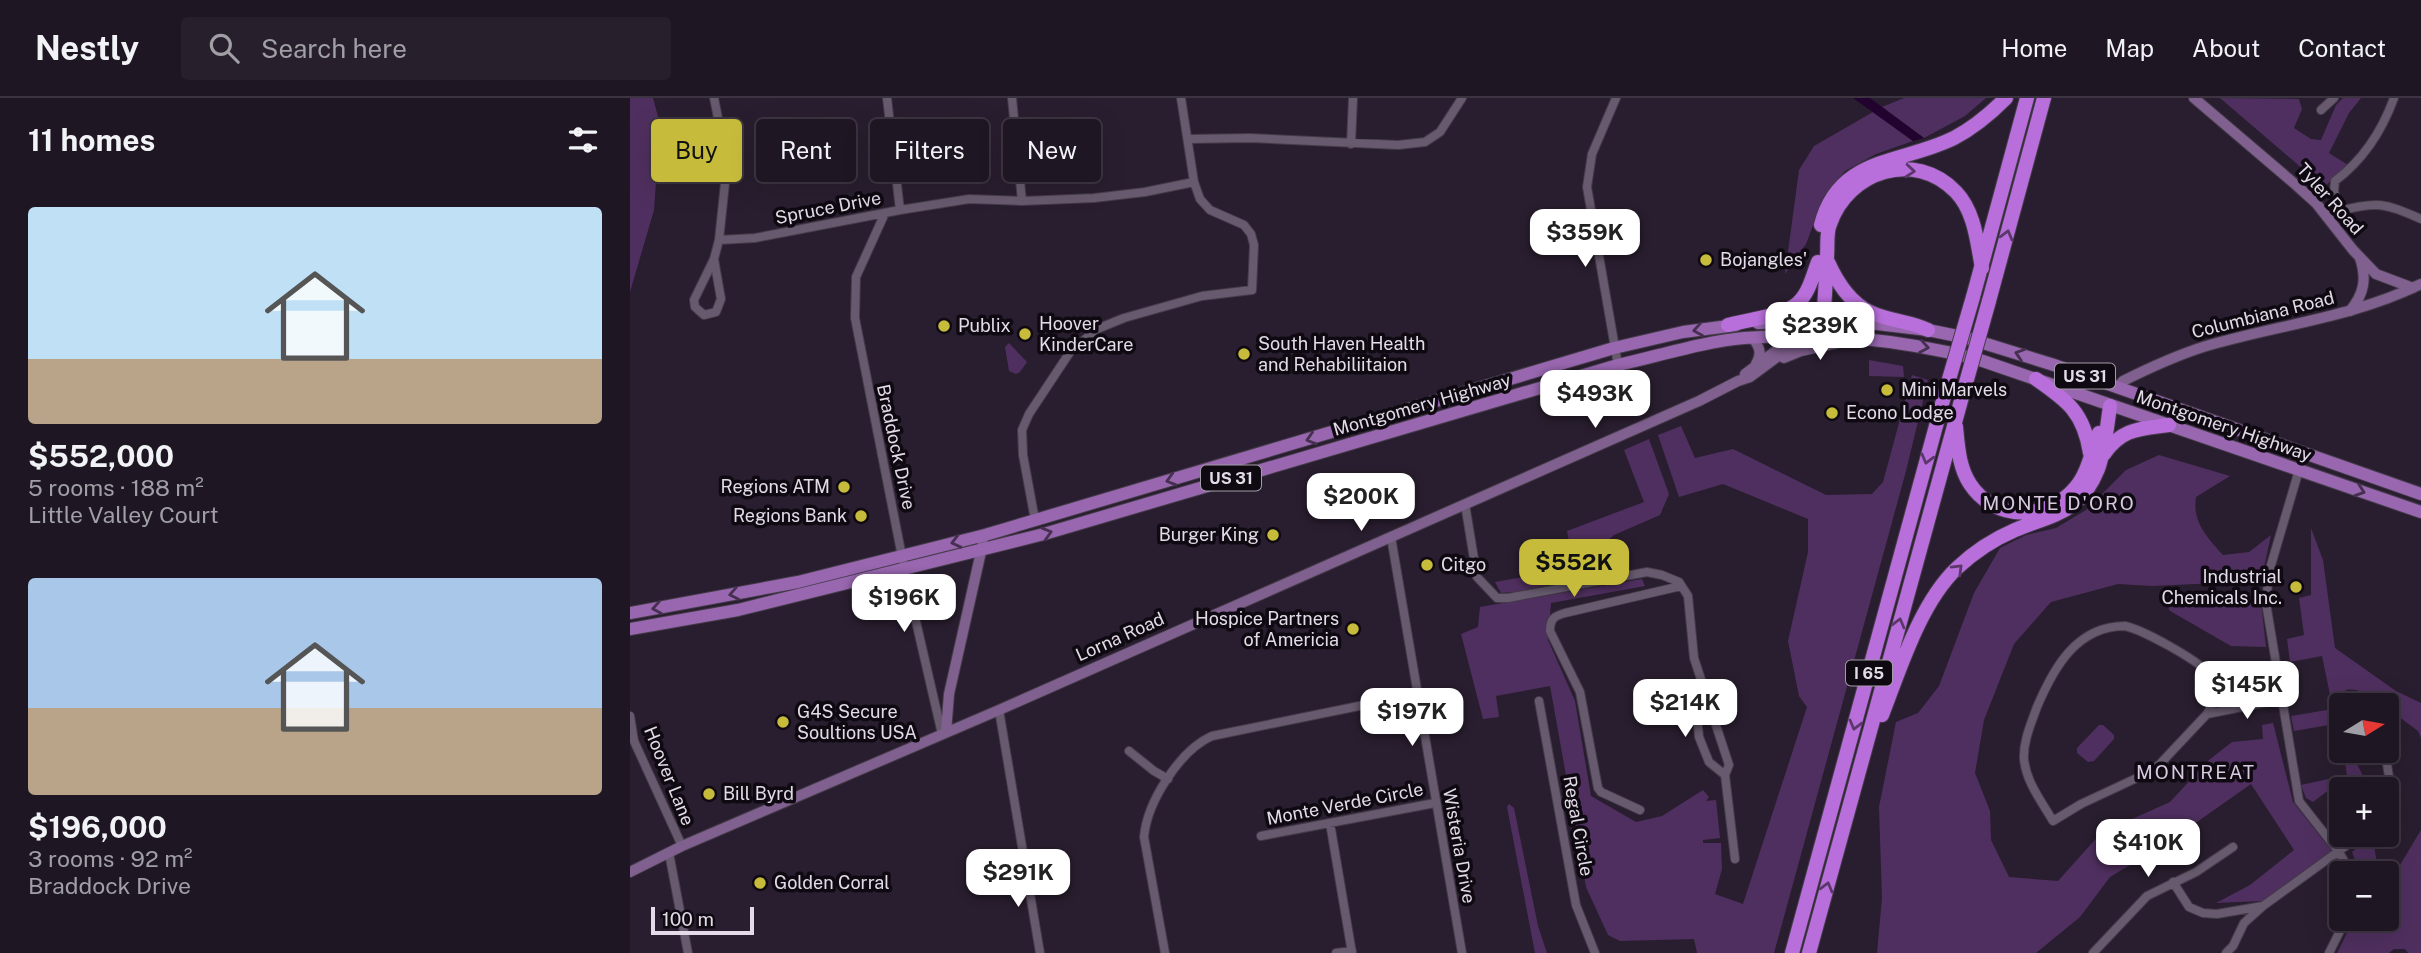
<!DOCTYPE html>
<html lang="en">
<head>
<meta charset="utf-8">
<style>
  :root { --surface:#1f1623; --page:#271f2b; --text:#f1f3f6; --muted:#a19fa6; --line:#3c3541; --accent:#c7bb3c }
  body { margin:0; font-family:"Public Sans",sans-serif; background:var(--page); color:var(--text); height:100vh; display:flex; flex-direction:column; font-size:26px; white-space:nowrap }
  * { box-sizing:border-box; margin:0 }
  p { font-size:23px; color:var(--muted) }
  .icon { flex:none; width:38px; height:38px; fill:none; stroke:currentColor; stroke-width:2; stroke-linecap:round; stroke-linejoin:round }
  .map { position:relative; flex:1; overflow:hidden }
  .side { display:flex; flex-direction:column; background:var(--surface); width:630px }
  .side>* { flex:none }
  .hud { position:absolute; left:21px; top:21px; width:665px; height:63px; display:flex; gap:14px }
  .needle { width:46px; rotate:79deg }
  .controls { position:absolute; left:1699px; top:595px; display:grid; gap:14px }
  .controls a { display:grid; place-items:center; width:70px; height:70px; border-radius:7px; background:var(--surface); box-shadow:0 7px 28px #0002,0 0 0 2px var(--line); font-size:35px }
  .scale { position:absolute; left:21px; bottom:18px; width:103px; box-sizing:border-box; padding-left:7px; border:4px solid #e3dbe7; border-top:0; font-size:19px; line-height:24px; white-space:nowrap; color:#e3dbe7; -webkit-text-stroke:5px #0f0a12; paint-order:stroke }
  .price { position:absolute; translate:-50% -60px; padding:0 16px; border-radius:14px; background:#fff; color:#222; font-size:23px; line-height:46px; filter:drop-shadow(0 2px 4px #0008) }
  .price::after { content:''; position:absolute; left:50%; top:42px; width:21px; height:16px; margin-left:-10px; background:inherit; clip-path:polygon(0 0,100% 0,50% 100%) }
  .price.on { background:var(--accent); color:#111 }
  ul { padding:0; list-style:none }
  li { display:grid; align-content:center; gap:14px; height:371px; padding:0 28px }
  li span { display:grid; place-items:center; height:217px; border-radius:7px; color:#555 }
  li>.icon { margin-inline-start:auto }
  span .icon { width:126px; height:126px; fill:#fffc; stroke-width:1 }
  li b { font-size:30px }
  h2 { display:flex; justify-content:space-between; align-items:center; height:84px; padding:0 28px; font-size:30px }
  .tag { padding:0 24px; border-radius:7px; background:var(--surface); box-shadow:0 7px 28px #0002,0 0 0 2px var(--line); font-size:24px; line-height:63px }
  .tag.on { background:var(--accent); color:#111 }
  header { display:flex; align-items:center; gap:42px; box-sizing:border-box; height:98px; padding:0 35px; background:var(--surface); border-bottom:2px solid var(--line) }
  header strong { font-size:33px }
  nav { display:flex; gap:38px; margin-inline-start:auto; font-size:24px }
  .search { width:490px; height:63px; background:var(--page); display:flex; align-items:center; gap:18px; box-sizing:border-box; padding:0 24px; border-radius:7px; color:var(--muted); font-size:26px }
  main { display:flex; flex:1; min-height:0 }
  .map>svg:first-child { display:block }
  .green { fill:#4f2f5f }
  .water { fill:#22032f }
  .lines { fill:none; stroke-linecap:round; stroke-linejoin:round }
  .street-casing { stroke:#443b49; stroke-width:10 }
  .secondary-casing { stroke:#443b49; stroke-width:12 }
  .primary-casing { stroke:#443b49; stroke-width:14 }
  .highway-casing { stroke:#443b49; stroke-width:16 }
  .street { stroke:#675a6e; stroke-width:8 }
  .secondary { stroke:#80608f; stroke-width:10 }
  .primary { stroke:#9867af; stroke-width:12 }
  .highway { stroke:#b96fdb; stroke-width:14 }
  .highway-bridge-casing { stroke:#443b49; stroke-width:16; stroke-linecap:butt }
  .highway-bridge { stroke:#b96fdb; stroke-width:14 }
  .oneway { stroke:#5b376c }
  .oneway2 { stroke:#462f51 }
  .poi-dot { fill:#c7bb3c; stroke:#0f0a12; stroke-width:2.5 }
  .labels { text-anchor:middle; stroke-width:7; stroke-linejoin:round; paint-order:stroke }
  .shield { fill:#0f0a12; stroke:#a39ca7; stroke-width:2 }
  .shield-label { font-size:16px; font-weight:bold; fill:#e3dbe7 }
  .street-label { font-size:18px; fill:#e3dbe7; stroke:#0f0a12 }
  .poi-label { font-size:18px; fill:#e3dbe7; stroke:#0f0a12; text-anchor:start }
  .neighbourhood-label { font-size:19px; letter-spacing:2px; fill:#d7c9df; stroke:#0f0a12 }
</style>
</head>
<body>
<header>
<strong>Nestly</strong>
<div class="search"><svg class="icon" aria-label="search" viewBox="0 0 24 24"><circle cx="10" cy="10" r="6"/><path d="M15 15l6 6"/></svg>Search here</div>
<nav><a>Home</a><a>Map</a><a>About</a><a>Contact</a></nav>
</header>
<main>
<section class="side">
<h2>11 homes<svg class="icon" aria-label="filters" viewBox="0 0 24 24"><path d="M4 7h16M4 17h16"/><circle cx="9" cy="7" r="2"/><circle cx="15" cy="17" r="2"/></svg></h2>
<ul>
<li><span style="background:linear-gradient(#bfe0f5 70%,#b9a48a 0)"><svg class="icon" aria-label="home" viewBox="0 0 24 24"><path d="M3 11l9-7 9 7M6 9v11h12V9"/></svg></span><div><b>$552,000</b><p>5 rooms · 188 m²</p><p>Little Valley Court</p></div></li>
<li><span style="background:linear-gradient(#a9c7e8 60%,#b9a48a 0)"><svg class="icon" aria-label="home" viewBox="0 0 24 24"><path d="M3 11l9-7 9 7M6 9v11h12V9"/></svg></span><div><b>$196,000</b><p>3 rooms · 92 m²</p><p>Braddock Drive</p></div></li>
</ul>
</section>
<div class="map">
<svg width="1791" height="855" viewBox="0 0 1791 855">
  <rect width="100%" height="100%" fill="#291e2f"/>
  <!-- green -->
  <path class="green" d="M0,0H23L30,26L24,112L0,194Z
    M1274,0H1356L1335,18L1294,40L1252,9Z
    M1590,0L1669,1L1672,11L1664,30L1681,41L1691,42L1706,7L1713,0H1731L1719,15L1699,55L1718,67L1694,89Z
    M1243,14L1283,43L1246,56L1215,73L1194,98L1176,146L1155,176L1169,72L1184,48Z
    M379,245L397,264L390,274L386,276L379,273L375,249Z
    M1239,262L1273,268L1274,279L1239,278Z
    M1282,277L1298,282L1276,373L1144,855H1067L1064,841L990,843L978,837L956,789L920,588L866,598L869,619L853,621L831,536L848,529L850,509L1012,481L1015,488L921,505L918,542L945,603L961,698L1006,724L1032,718L1073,692L1079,699L1076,703L1086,702L1090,740L1073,742V745H1091L1092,771L1085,796L1113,806L1177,609L1169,598L1158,543L1178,454V421L1093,386L1049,399L1028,337L1051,328L1065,360L1103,351L1196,397L1242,396L1253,384Z
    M1019,341L1039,396L1030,417L984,437L967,453L970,476L886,494L871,495L865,484L944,470L937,433L1014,404L994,352Z
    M1529,357L1600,378L1566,399C1562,424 1577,439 1593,457L1619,454L1641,437L1631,483L1522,488L1488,486L1421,504L1384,546L1354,622L1345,675L1360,713L1361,742L1379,779L1428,783L1471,735L1540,704L1579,662L1602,644L1633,641L1632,627L1643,625L1663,704L1702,753L1632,803L1586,805L1620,787L1664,752L1621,686L1540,743L1480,779L1450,819L1406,855H1247L1252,800L1249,709L1266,624L1288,615L1309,588L1344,495L1370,450L1396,437L1426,430L1456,412L1496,372Z
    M1681,430L1693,462L1705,550L1766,593L1791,605V640L1788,633L1757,610V607C1743,603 1733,589 1716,592L1713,596L1711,642L1705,626L1664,633L1661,618L1703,611L1692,558L1660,564L1657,541L1674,537L1669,500L1681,497Z
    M1630,495L1636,549L1601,548L1540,513L1532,497H1610Z
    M1469,627H1473L1484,637V641L1464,663L1458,664L1447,655V650Z
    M1713,653H1727L1728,668L1735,682L1747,684L1749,691H1700L1683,704L1676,700L1671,687L1717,677Z
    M879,706L884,710L908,828L917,855H905L877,709Z
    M1791,732V855H1778L1775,851H1764L1759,855H1707L1724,821H1757V775H1729L1722,754L1731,746H1744L1747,767L1767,772Z"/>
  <!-- water -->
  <path class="water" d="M1223,0H1240L1294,40L1283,43Z"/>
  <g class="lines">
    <!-- street casing -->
    <g class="street-casing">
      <path id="street" d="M257,0L270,112
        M382,0L392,103
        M986,0L962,56L957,89L988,267
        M1691,12L1704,0
        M558,41L620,40L768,47L795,44L810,34L832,0
        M721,46L723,0
        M1709,113C1748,103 1754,105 1791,121
        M255,115L226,179L225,220L278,489L312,636
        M1701,125L1709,113L1704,93L1705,83C1733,62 1752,33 1764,0
        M89,142L125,140L270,112L339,101L392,103L464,100L515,94L564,84
        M84,161L91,201L86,214L74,217L65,209L64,202L84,161L89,142L95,85L94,50L84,0
        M1674,355L1639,474L1636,505L1669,703L1709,754L1721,775
        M835,406L847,479L867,500H878L1017,474L1032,477L1049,484L1058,498L1064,560L1099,667L1095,677L1105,761
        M405,422L393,357L392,332L399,316L440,254L467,231L494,220L572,198L622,192L624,147L621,136L614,127L580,112L570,101L564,84L551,0
        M761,439L832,855
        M1495,528C1513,532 1566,561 1577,574C1583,582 1585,591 1586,600L1577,616L1529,667L1511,678L1451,706L1423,723C1412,704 1396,684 1394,661C1393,643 1401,626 1407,609C1424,569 1447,528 1495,528Z
        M1585,592L1648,580
        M1074,593L1066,608L1069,639L1079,664L1095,677
        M909,603L946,807L965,855
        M369,612L410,855
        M1577,616L1652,601
        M0,618L4,643L52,748
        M499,653L524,673L538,681
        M1748,653L1756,660L1763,704L1757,711
        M1010,712L971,694L968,690L950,594L920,533C920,521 924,518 935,515L1051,488
        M700,725L722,855
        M631,738L805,705
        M39,755L58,855
        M1543,784L1559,809L1573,815L1587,816L1633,808L1731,737
        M535,855L514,739C517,704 550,652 582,638L788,596
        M706,855L722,853
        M1463,855L1517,798L1566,774L1603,749
        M1596,855L1603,848L1614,825L1633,808
        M1699,855L1716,821"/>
    </g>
    <!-- secondary casing -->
    <g class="secondary-casing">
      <path id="secondary" d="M1564,0L1666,87L1686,105L1723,152L1746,176L1783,190
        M1720,213C1734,196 1737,181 1730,160
        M1123,240C1130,250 1132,255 1126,266
        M1154,260L1171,253L1216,243
        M1115,276L1155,246
        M1487,290L1493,283C1519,270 1545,258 1573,249C1646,227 1722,220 1791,186
        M316,634L319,596L353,445
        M0,774L52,748L369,612L1069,303L1108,283L1120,279L1177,237"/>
    </g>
    <!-- primary casing -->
    <g class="primary-casing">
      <path id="primary" d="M1128,225L1222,223L1298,232L1337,240L1424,267L1791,396
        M0,515L168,484L355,437L984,250L1053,234L1106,227
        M0,531L108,512L414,436L988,267C1029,258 1071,244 1114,240C1196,234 1267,241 1347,261L1791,414"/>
    </g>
    <!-- highway casing -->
    <g class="highway-casing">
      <path id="highway" d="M1191,127C1208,58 1272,66 1324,40C1343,30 1361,15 1376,0
        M1198,164C1207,184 1219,204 1240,214C1258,223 1280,223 1298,232
        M1343,199L1397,0
        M1359,203L1414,0
        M1193,223C1195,201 1196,179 1197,158C1198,148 1196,135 1200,126C1218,73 1285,51 1326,94C1345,114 1347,144 1352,170
        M1098,227C1117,222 1154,218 1168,205C1179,195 1183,177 1188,164
        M1406,281C1438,303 1454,315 1460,355
        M1326,329C1328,349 1329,369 1340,386C1365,424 1418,423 1446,389C1458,375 1462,352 1469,335
        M1474,356C1492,330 1510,331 1539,327
        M1252,617C1270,571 1290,505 1327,470C1344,454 1364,441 1385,432C1423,416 1450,416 1468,371C1475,351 1477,329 1480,308
        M1162,855L1315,295
        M1179,855L1332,299"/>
    </g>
    <!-- street -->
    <use href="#street" class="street"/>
    <!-- secondary -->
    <use href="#secondary" class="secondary"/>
    <!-- primary -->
    <use href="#primary" class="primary"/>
    <!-- highway -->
    <use href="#highway" class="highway"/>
    <!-- highway-bridge casing -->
    <g class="highway-bridge-casing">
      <path id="highway-bridge" d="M1315,295L1343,199
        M1332,299L1359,203"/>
    </g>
    <!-- highway-bridge -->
    <use href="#highway-bridge" class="highway-bridge"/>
  </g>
  <!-- one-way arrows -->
  <defs><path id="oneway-chevron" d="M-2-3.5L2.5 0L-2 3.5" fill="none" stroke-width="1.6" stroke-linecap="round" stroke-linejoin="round" transform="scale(1.75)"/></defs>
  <g class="oneway">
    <use href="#oneway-chevron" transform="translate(1280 73) rotate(5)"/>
    <use href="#oneway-chevron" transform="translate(1377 137) rotate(-75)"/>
    <use href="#oneway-chevron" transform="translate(1297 361) rotate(105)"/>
    <use href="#oneway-chevron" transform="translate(1328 471) rotate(-45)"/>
    <use href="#oneway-chevron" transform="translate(1269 525) rotate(-75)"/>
    <use href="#oneway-chevron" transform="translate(1225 627) rotate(105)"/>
    <use href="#oneway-chevron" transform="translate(1197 789) rotate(-75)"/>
  </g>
  <g class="oneway2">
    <use href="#oneway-chevron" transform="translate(1068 232) rotate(170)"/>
    <use href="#oneway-chevron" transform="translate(1294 249) rotate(10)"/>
    <use href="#oneway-chevron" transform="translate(1390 256) rotate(-162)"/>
    <use href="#oneway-chevron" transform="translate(681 341) rotate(163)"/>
    <use href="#oneway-chevron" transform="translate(541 382) rotate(164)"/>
    <use href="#oneway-chevron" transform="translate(1730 393) rotate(19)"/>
    <use href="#oneway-chevron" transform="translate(417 435) rotate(-16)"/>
    <use href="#oneway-chevron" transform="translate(326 444) rotate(166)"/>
    <use href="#oneway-chevron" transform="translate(104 496) rotate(169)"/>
    <use href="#oneway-chevron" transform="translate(27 510) rotate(171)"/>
  </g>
  <!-- markers -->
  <g class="poi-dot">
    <circle cx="1076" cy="162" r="7"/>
    <circle cx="314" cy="228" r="7"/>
    <circle cx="395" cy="236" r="7"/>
    <circle cx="614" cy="256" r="7"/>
    <circle cx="1257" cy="292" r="7"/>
    <circle cx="1202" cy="315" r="7"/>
    <circle cx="214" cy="389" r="7"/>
    <circle cx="231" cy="418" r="7"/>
    <circle cx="643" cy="437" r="7"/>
    <circle cx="797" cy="467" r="7"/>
    <circle cx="1666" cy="489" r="7"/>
    <circle cx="723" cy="531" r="7"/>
    <circle cx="153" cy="624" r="7"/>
    <circle cx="79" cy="696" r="7"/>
    <circle cx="130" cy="785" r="7"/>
  </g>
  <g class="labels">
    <!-- shield labels -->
    <g class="shield">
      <rect x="1425" y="265.5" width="60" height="25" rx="5"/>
      <rect x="571" y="367.5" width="60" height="25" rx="5"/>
      <rect x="1216" y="562.5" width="46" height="25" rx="5"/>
    </g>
    <g class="shield-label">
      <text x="1455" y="284">US 31</text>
      <text x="601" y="386">US 31</text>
      <text x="1239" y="581">I 65</text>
    </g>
    <!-- street labels -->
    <g class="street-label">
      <text transform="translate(1700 101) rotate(48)" y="6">Tyler Road</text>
      <text transform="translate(198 110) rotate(-11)" y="6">Spruce Drive</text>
      <text transform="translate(1633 217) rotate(-14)" y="6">Columbiana Road</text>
      <text transform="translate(792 307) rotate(-16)" y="6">Montgomery Highway</text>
      <text transform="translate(1594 328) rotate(19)" y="6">Montgomery Highway</text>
      <text transform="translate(266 349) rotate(78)" y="6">Braddock Drive</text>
      <text transform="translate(490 539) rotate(-24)" y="6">Lorna Road</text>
      <text transform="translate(39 678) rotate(68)" y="6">Hoover Lane</text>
      <text transform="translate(715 706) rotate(-11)" y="6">Monte Verde Circle</text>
      <text transform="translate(948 728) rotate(80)" y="6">Regal Circle</text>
      <text transform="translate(829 748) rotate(80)" y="6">Wisteria Drive</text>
    </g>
    <!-- poi labels -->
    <g class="poi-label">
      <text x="1090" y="168">Bojangles'</text>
      <text x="409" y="232">Hoover<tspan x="409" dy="21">KinderCare</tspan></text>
      <text x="328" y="234">Publix</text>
      <text x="628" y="252">South Haven Health<tspan x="628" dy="21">and Rehabiliitaion</tspan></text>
      <text x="1271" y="298">Mini Marvels</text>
      <text x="1216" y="321">Econo Lodge</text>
      <text x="200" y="395" text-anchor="end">Regions ATM</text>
      <text x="217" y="424" text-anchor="end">Regions Bank</text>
      <text x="629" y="443" text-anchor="end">Burger King</text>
      <text x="811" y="473">Citgo</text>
      <text x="1652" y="485" text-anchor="end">Industrial<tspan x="1652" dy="21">Chemicals Inc.</tspan></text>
      <text x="709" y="527" text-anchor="end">Hospice Partners<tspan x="709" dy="21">of Americia</tspan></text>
      <text x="167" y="620">G4S Secure<tspan x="167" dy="21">Soultions USA</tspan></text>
      <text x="93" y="702">Bill Byrd</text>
      <text x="144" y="791">Golden Corral</text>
    </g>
    <!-- neighbourhood labels -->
    <g class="neighbourhood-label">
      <text x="1429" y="412">MONTE D'ORO</text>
      <text x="1566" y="681">MONTREAT</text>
    </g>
  </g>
</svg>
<div class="controls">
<a><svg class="needle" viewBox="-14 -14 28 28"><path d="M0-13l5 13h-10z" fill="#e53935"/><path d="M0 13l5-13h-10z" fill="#a19fa6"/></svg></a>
<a>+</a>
<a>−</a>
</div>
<div class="scale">100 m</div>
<b class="price" style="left:955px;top:171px">$359K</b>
<b class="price" style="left:1190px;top:264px">$239K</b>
<b class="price" style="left:965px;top:332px">$493K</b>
<b class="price" style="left:731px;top:435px">$200K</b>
<b class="price on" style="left:944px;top:501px">$552K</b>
<b class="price" style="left:274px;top:536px">$196K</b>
<b class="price" style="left:1617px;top:623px">$145K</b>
<b class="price" style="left:1055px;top:641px">$214K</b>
<b class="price" style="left:782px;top:650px">$197K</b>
<b class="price" style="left:1518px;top:781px">$410K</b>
<b class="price" style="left:388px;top:811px">$291K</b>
<div class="hud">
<a class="tag on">Buy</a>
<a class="tag">Rent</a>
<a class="tag">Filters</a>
<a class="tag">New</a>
</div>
</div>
</main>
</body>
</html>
